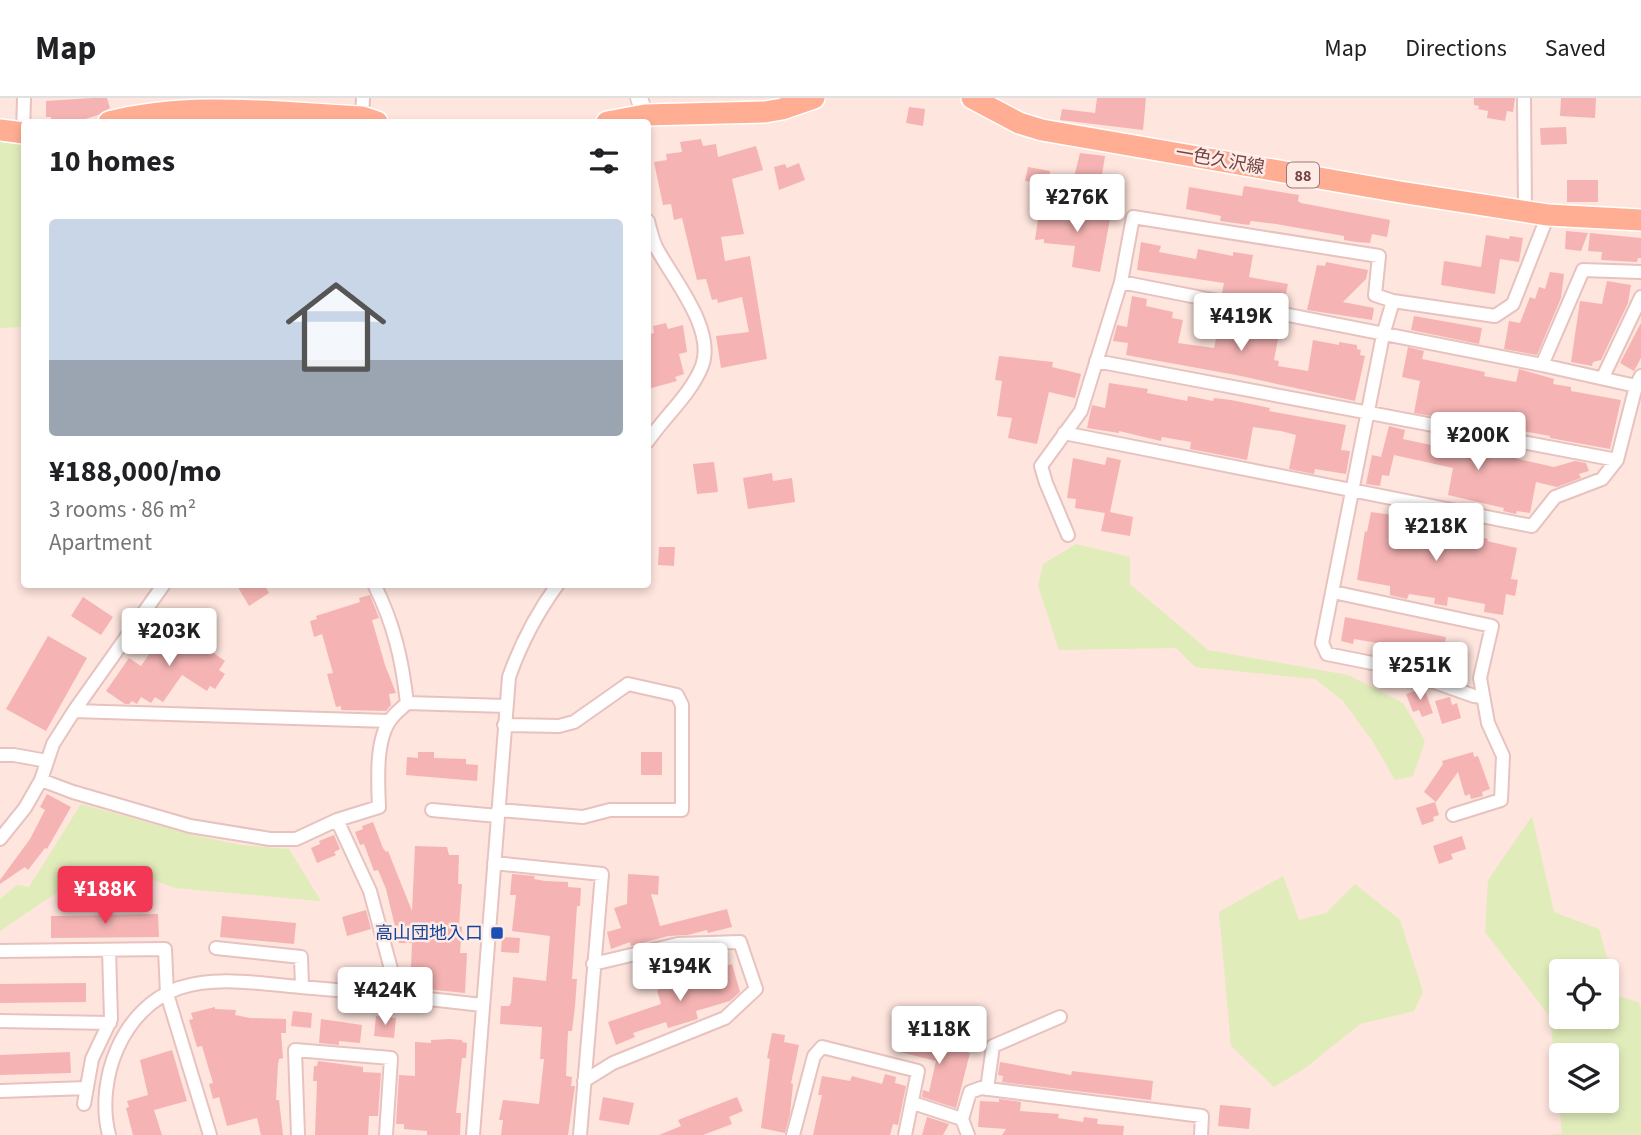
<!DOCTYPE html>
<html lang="en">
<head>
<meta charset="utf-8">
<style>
  :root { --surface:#fff; --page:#f6f6f6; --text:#202124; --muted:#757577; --line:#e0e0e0; --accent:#f23854 }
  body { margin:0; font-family:"Source Sans 3","Noto Sans JP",sans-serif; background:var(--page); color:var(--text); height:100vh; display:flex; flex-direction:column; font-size:26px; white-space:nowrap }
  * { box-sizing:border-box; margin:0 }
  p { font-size:23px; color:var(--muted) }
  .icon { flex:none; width:38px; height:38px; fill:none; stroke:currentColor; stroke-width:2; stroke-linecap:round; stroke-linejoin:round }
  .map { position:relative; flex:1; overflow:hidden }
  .details { position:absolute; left:21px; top:21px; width:630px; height:469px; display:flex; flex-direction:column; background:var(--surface); border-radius:7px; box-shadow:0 4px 10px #0003 }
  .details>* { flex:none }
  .tools { position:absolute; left:1549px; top:861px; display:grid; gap:14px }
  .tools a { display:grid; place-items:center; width:70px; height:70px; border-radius:7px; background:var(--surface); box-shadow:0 4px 10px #0003; font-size:35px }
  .price { position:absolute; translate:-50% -60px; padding:0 16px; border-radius:7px; background:#fff; color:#222; font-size:23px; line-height:46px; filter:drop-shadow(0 2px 4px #0008) }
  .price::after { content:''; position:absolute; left:50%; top:42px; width:21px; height:16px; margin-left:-10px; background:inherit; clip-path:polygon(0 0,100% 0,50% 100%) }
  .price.selected { background:var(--accent); color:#fff }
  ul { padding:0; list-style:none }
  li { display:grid; align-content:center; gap:14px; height:371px; padding:0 28px }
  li+li { border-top:2px solid var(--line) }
  li span { display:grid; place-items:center; height:217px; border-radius:7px; color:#555 }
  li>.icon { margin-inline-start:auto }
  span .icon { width:126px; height:126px; fill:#fffc; stroke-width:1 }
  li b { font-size:30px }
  h2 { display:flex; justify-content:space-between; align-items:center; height:84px; padding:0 28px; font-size:30px }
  header { display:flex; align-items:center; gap:42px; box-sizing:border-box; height:98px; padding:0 35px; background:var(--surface); border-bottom:2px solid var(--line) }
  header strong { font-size:33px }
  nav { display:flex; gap:38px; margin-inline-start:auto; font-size:24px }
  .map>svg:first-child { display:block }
  .green { fill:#e1ecbb; fill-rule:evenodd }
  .building { fill:#f5b4b3 }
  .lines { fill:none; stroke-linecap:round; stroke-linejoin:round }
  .minor-casing { stroke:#e7c2be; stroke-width:16 }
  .tertiary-casing { stroke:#e7c2be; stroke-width:19 }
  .primary-casing { stroke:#fff; stroke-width:24 }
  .minor { stroke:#fff; stroke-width:12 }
  .tertiary { stroke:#fff; stroke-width:16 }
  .primary { stroke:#ffae93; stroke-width:21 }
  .transit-dot { fill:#1a4fb4; stroke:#ffebe5; stroke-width:2.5 }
  .labels { text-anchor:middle; stroke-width:5; stroke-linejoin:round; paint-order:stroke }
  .shield { fill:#ffebe5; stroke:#9e7675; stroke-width:2 }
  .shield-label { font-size:16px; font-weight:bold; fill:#754445 }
  .street-label { font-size:18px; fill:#754445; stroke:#ffebe5 }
  .transit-label { font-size:18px; fill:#164399; stroke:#ffebe5; text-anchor:end }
</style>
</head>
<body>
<header>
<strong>Map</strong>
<nav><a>Map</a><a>Directions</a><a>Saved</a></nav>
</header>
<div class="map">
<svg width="1641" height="1037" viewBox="0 0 1641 1037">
  <rect width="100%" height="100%" fill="#fee5dd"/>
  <!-- green -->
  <path class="green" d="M0,44L24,46V229L0,230Z
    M1076,446L1130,459V486L1208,552L1348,577L1403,605L1425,643L1413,678L1395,682L1373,644L1343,603L1315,581L1195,569L1176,550L1059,552L1038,488L1043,466Z
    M81,706L193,737L241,747L289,751L321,803L175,790L129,773L62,791L0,833V801L17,787L29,789Z
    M1532,718L1554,814L1599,831L1618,898L1638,904L1641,909V1037H1547L1562,1035L1550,919L1485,834L1488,782ZM1606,873V919H1561V873ZM1606,957V1003H1561V957Z
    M1283,778L1299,822L1326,815L1355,786L1400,822L1423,894L1414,913L1360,926L1304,971L1274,989L1231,948L1219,814Z"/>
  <!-- building -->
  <path class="building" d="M93,0H107L110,10L98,17L76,24H51V19H46V3Z
    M1097,0H1146L1143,32L1060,22L1062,11L1095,15Z
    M1474,0H1515L1513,14L1507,13L1505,23L1487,20L1488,13L1478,11L1479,8L1474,7Z
    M1561,0H1596L1595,20L1560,18Z
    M909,9L925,11L923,28L906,25Z
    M1566,29L1567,46L1541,47L1540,30Z
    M701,41L703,48L716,46L718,59L756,48L763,72L732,81L744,136L721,139L725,163L750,158L767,261L721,270L716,238L749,234L742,199L718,205L717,201L712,202L706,181L697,182L682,120L674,122L671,106L663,107L654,64L667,62L666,56L682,54L680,44Z
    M1080,55L1105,58L1101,83L1074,79Z
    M799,65L805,82L779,92L774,69L785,66L787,70Z
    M1028,69L1050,73L1048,87L1025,83Z
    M1567,82H1598V104H1567Z
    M1244,88L1299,97L1298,103L1301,105L1390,122L1387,139L1372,136L1370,145L1356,144L1344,142V138L1276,126L1251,123L1249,127L1220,123L1221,118L1186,111L1189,89L1242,98Z
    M1061,108L1111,116L1100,174L1072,169L1075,148L1044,145V141L1035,142L1039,114L1060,115Z
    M1566,133L1588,135L1581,153L1565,151Z
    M1590,135L1641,140V160H1638L1637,164L1601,162L1602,154L1588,153Z
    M1486,137L1509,141L1510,138L1523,140L1519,164L1500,161L1495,196L1441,187L1444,163L1481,169Z
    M1141,144L1161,148L1159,154L1196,161L1198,151L1233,158V154L1253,157L1249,179L1288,186L1284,205L1222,195L1224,185L1137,172Z
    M1326,164L1368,172L1366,181L1343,204L1374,210L1372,222L1307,212L1317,167L1325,168Z
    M1550,174L1564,176L1561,200L1537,257L1504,251L1509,223L1520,225L1530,199L1535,201L1539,189L1545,191Z
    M1607,183L1631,187L1628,205L1601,262L1593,264L1592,268L1571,264L1580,203L1602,206Z
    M1132,198L1147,201L1146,208L1173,214L1172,220L1183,222L1178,245L1214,250L1220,223L1233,226L1234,223L1280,231L1274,262L1279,263L1278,268L1308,273L1313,242L1339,247V244L1357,247V251L1361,252L1360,257L1365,258L1355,303L1236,277L1126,257L1128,245L1113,243L1117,227L1127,229Z
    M1414,218L1482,230L1479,246L1411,232Z
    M666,225L668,231L683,227L687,254L679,256L684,276L675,279L677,283L648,291V237L654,235L653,228Z
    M1641,225V260L1634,273L1620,265Z
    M1408,249L1424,253L1422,261L1485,274L1484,278L1516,284L1519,271L1554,281L1553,286L1571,289V293L1621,302L1610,351L1550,340V338L1507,330V332L1494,330L1495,326L1455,319V322L1414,315L1420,283L1402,279Z
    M999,258L1053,264L1052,269L1081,276L1075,300L1049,294L1037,346L1008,340L1012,320L997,318L1002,283L995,282Z
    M1109,285L1148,291L1147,295L1187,303L1188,298L1213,303L1214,300L1231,302L1270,310L1269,313L1346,327L1341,352L1350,353L1346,376L1315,371L1314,376L1289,371L1296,337L1281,333L1253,329L1247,362L1190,351L1191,344L1162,339L1161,343L1119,333V335L1087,330L1092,307L1105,310Z
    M1389,328L1405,332L1403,341L1468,355L1469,351L1501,357L1554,369L1575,363L1586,365L1589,373L1579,376L1581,380L1557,389L1536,384L1530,415L1517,413L1516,416L1503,413L1504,410L1448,397L1453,370L1394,357L1389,378L1382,377L1380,388L1366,386L1372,357L1381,359Z
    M1107,359L1121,362L1110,414L1133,419L1130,438L1101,433L1105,415L1075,410L1076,401L1067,400L1073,360L1105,367Z
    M714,364L718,394L697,396L693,366Z
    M772,375L773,383L792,380L795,404L748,411L743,380Z
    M1371,414L1421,421L1420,430L1450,435L1451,432L1464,434V436L1488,441L1487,443L1517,450L1511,481L1518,482L1515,498L1506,496L1503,517L1484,514L1485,506L1448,499L1447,508L1434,506L1435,500L1409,496L1407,501L1390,497V488L1357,482L1365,433L1367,434Z
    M659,449H675L674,468L658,467Z
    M236,486H264L269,495L249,508Z
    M370,497L379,520L372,522L385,567L396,595L389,596L391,607L386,613L341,612V608L336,609L327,576L333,575L322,536L314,539L310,523L317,521L316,518L360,504L359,500Z
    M83,499L113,519L101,537L71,518Z
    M194,514L206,523L194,541L225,563L219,572L225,576L215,591L210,588L207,593L182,577L163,604L155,599L151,605L141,599L137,606L132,603L129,606H125L106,593L129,560L141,568L156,546L163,550L172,537L176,540Z
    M1345,519L1446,539L1441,563L1382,552L1383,546L1354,541L1353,546L1341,543Z
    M48,538L87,560L46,633L6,611Z
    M1424,590L1433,615L1422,619L1419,612L1413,614L1406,596Z
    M1450,599L1452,607L1457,605L1461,620L1442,626L1435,603Z
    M418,654H434V660L466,661V666L478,667L477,683L406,677L407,659L418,660Z
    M641,654H662V677H641Z
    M1473,654L1474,659L1478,658L1490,691L1482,694L1483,698L1471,701L1470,696L1465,698L1458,674L1436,704L1424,694L1443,666L1442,663Z
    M47,696L71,709L47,751L45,750L28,772L25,769L0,786V782L30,741L45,712L40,709Z
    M1435,704L1439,717L1433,719L1434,723L1422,727L1416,710Z
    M373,724L383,750L386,754L388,753L412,813L415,748L447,749L449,757H459L458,786H462L459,828L462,829L460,855H467L465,895L416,890L418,869H411L412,845H399L386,791L378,772L374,773L364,746L360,747L355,734L363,731L362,728Z
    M334,737L340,751L334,754L336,757L317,765L311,750L320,746L319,743Z
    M1462,738L1466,751L1451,756L1453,761L1439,766L1433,748Z
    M512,776L535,778L534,781L545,783L568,784V789L581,790L580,808H577L572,881H577L575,908L572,933H568L566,978L572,979L571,988H575L568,1037H501L503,1022H499L503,1002L539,1006L544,961H540L542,929L500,926L501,908H509L511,905L513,879L546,883L550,838L512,833L516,797H510Z
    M628,776L659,778L658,797L651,796L660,828L727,811L732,829L708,835L707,832L688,837L668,838L631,848L630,844L611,851L607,834L621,830L614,810L627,806Z
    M366,812L371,831L347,838L342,819Z
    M158,816L159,839L51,840V818Z
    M222,818L296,825L294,846L220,839Z
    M502,839L520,840L519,855L501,854Z
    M732,866L740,894L730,903L696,913L698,921L668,930L666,924L633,935L635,939L616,947L608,924L661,906L657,892L713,875L712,872Z
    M86,885V904L0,905V886Z
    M215,909V911L236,912L235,917L250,920L286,921V935H281L283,960L279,961L278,966L276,1002H279L283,1037H261L257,1020L227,1028L219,999L213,1001L209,986L213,985L202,948L197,949L189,922L193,921L191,915Z
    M293,913L312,915L311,930L291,928Z
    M376,918L396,920L394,940L374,938Z
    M321,921L362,927L360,945L339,943V947L319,945Z
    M911,929L933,935L930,945L970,955L956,1010L922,999L923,992L929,994L936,963L900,954L906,933L910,934Z
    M772,935L785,937L784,944L799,947L791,985L793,986L790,1016L785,1035L761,1030L770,961L767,960Z
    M449,941L462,942V944L467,945L466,960H462L456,1015H461L460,1037H427V1033L404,1031V1026H396L399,977L415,978V944L431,945V942Z
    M172,952L187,1003L154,1012L162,1037H133L126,1010L129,1009L127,1003L148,997L140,962Z
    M70,954L71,975L0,977V957Z
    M318,963L363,969V974L381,975L378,1018H369L368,1037H315L317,983H313L314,968H317Z
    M1000,964L1071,977L1072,973L1153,983L1151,1002L1002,984L1003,978L998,977Z
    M885,976L896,979L895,985L906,988L898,1027L893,1026L890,1037H813L822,997H818L822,978L850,983L852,978L882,986Z
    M603,999L634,1005L629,1027L599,1022Z
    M737,999L743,1013L729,1019L732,1026L703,1037H659L681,1028L678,1022Z
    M999,1001L1021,1004L1020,1013L1059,1016L1058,1020L1083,1024L1084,1019L1098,1021L1097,1026L1124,1028L1123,1037H1002L1006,1031L978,1029L980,1003L999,1004Z
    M1220,1007L1251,1010L1249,1031L1218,1028Z
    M927,1019L949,1026L943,1037H922Z"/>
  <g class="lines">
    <!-- minor casing -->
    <g class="minor-casing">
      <path id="minor" d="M222,0L226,24
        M1524,0L1525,112
        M362,19L363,0
        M23,35L24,0
        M648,123C650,131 652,140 656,149C672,180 716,231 702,268C691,296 665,318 648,343
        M1121,184L1542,267L1636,288
        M1096,263L1617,362
        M1542,267L1583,172L1641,174
        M1603,279L1641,199
        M1064,335L1532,428L1555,399L1602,381L1617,362L1636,288L1641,278
        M1068,437L1046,385L1041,368L1081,313L1121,184L1133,119L1379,158L1375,197L1393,203
        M374,486C394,526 402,561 407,605L506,608
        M1333,494L1492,528L1480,580L1488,625L1503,658L1501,702L1453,717
        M1482,599L1474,598L1392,569L1327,556L1322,545L1383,237L1393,203L1495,218L1513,206L1548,117
        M74,613L389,623
        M0,657H14L47,663
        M41,682L73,694L190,728L270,741H296L337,722L379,709C378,685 375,641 391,621C395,615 402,610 407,605
        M432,712L498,718
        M498,712L583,719L610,712H682V607L677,597L628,586L574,624L559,628L504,627
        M337,722L370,793L398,897
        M0,741L25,710L41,682L53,646L74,613L164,486
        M494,765L602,776L580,1037
        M216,850L301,859L302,889
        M0,853L165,851L167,896L210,1037
        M0,923L110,925
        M584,983L613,965L725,920L756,891L740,844L678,846L593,866
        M987,991L993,948L1060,919
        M0,993L87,990
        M913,1005L962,1021
        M84,1006L92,961L111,921L109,852
        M109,1037C95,982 122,910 179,890C218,877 261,886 301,889C362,894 422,900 482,907
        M298,1037L295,952L391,960L386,1037
        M473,1037L509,579C521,545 536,516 558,486
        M793,1037L814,958L822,949L918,973L905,1037
        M968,1037L962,1021L970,994L981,990L1202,1018L1201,1037"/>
    </g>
    <!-- tertiary casing -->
    <g class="tertiary-casing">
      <path id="tertiary" d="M639,0L645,17"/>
    </g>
    <!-- primary casing -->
    <g class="primary-casing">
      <path id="primary" d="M972,0L1019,25L1042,32L1400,94L1548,117L1641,122
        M109,24C190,3 278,15 362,19L377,24
        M607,24L645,17L765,14L782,11L814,0
        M0,32L24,35"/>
    </g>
    <!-- minor -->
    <use href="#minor" class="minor"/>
    <!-- tertiary -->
    <use href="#tertiary" class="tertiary"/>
    <!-- primary -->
    <use href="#primary" class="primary"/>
  </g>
  <!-- markers -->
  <rect class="transit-dot" x="490" y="828" width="14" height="14" rx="3.5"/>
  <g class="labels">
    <!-- shield labels -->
    <rect class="shield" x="1287" y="64.5" width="32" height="25" rx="5"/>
    <g class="shield-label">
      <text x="1303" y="83">88</text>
    </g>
    <!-- street labels -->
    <g class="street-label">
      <text transform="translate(1220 62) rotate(10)" y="6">一色久沢線</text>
    </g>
    <!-- transit labels -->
    <g class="transit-label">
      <text x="483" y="841">高山団地入口</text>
    </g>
  </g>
</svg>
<div class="tools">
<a><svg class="icon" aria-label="locate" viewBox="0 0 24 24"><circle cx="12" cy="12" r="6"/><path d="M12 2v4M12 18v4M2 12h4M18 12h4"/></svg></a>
<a><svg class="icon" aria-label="layers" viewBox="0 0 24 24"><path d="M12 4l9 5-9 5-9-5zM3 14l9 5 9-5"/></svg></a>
</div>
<b class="price" style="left:1077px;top:136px">¥276K</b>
<b class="price" style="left:1241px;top:255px">¥419K</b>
<b class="price" style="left:1478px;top:374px">¥200K</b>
<b class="price" style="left:1436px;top:465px">¥218K</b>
<b class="price" style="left:169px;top:570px">¥203K</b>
<b class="price" style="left:1420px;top:604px">¥251K</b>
<b class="price selected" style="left:105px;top:828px">¥188K</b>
<b class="price" style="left:680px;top:905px">¥194K</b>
<b class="price" style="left:385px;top:929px">¥424K</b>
<b class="price" style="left:939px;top:968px">¥118K</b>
<section class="details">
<h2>10 homes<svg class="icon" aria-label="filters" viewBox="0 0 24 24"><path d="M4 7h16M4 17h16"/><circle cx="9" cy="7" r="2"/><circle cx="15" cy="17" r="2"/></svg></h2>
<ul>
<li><span style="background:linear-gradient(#c9d6e8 65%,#9aa5b1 0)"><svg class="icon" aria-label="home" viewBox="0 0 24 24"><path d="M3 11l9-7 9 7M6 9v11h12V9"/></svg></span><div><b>¥188,000/mo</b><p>3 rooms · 86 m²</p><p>Apartment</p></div></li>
</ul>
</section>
</div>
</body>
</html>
